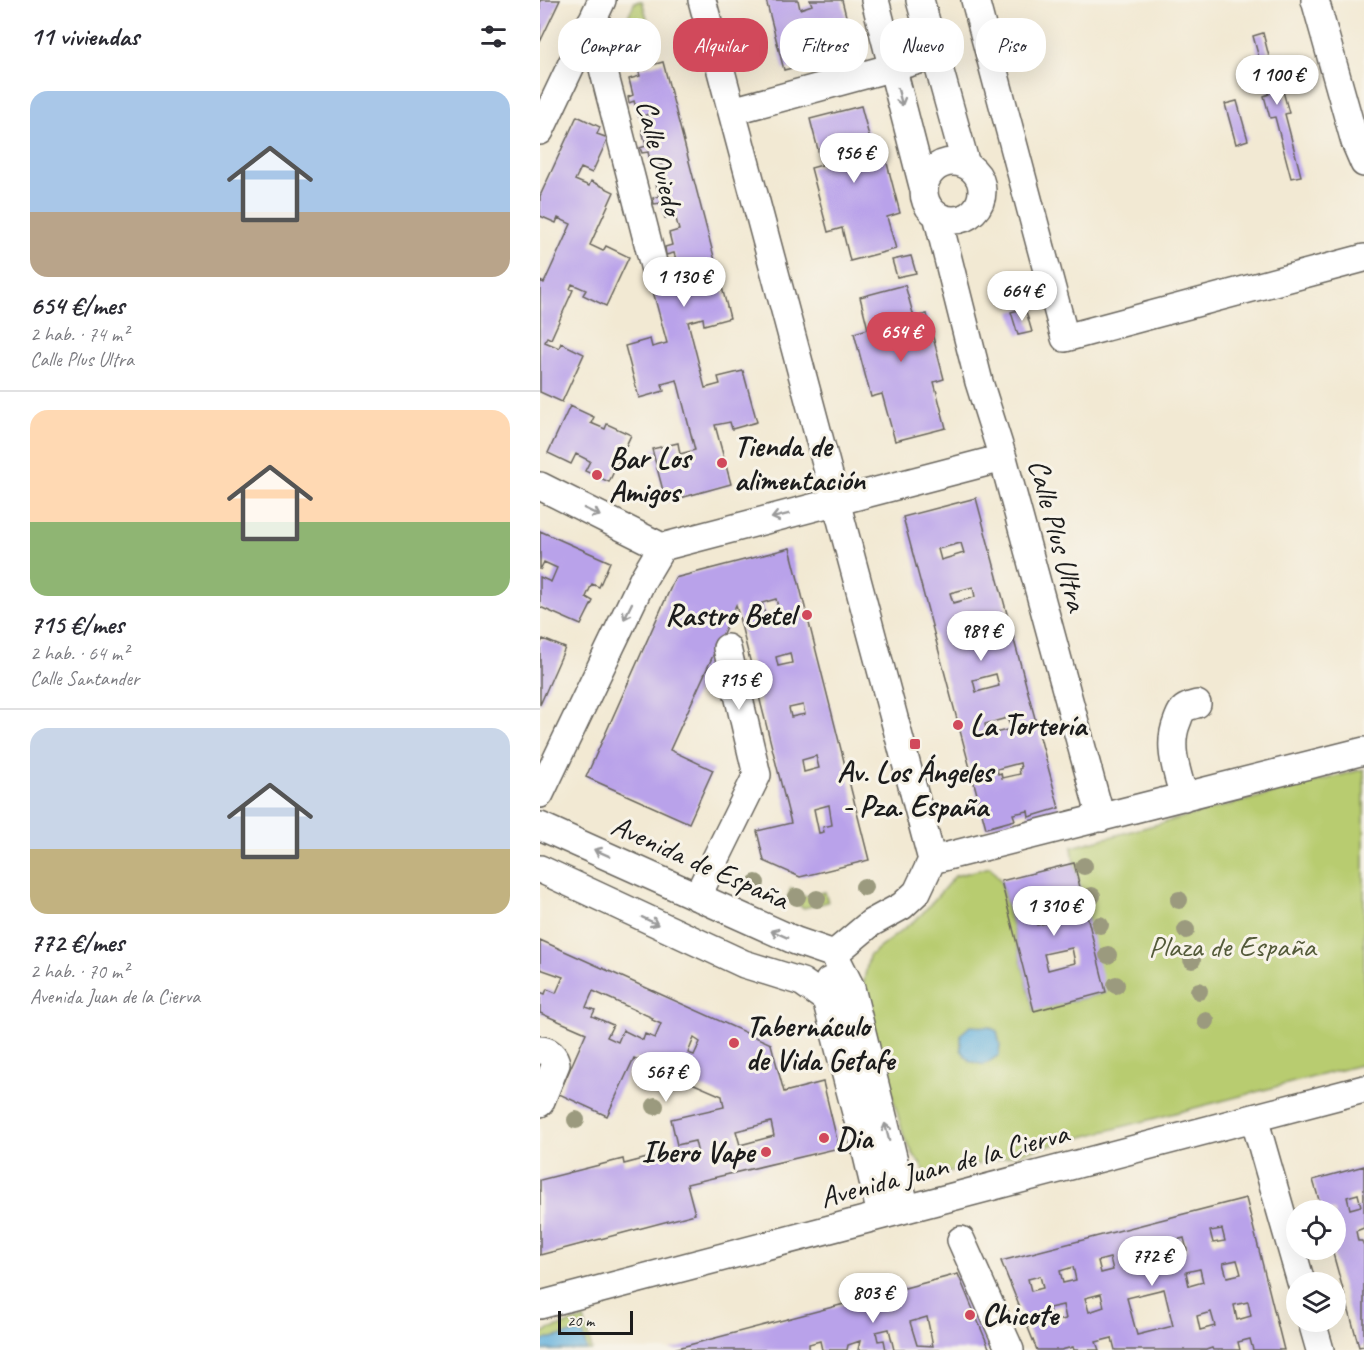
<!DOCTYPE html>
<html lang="es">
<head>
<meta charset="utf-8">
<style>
  :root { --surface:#fff; --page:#f2f2f3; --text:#2b2b33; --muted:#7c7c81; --line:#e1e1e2; --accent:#d1495b }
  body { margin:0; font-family:Caveat,sans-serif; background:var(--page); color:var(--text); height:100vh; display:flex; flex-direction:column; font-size:22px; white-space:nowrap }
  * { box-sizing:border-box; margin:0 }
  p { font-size:20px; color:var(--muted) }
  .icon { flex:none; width:33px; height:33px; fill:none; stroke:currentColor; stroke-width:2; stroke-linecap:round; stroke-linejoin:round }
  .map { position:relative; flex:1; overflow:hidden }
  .details { display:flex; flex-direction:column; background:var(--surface); width:540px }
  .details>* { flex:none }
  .top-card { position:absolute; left:18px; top:18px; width:570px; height:54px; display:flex; gap:12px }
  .fabs { position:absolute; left:746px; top:1200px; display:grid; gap:12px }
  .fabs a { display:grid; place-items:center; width:60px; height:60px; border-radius:50%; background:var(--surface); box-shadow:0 6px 24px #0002; font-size:30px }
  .scale { position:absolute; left:18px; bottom:15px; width:75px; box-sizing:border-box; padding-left:6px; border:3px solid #1c1c1c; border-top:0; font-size:16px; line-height:21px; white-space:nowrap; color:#1c1c1c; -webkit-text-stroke:4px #f7f3e8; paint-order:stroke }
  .price { position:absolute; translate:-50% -51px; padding:0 14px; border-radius:21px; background:#fff; color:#222; font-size:20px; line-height:39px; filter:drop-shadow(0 2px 3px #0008) }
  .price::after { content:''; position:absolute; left:50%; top:36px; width:18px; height:14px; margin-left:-9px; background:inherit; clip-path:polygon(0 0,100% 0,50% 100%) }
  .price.current { background:var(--accent); color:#fff }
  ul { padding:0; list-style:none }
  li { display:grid; align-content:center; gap:12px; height:318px; padding:0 30px }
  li+li { border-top:2px solid var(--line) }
  li span { display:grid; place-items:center; height:186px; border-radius:18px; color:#555 }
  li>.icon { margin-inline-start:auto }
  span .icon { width:108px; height:108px; fill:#fffc; stroke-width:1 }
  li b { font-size:26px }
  h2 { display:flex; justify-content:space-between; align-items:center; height:72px; padding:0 30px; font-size:26px }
  .tag { padding:0 21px; border-radius:24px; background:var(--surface); box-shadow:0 6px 24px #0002; font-size:21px; line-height:54px }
  .tag.current { background:var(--accent); color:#fff }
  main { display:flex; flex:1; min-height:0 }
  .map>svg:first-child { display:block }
  .green { fill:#b8cc70; stroke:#6a7446; stroke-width:1.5 }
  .water { fill:#64b1dd; stroke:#40667c; stroke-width:1.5 }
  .building { fill:#b9a2ea; fill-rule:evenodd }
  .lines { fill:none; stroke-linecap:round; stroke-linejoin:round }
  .minor-casing { stroke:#67645c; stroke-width:30 }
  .minor { stroke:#fff; stroke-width:27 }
  .tree { fill:#9b9a7e }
  .oneway { stroke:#999 }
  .poi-dot { fill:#d1495b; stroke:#f7f3e8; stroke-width:2 }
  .labels { text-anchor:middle; stroke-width:6; stroke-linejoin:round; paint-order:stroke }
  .street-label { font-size:30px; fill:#1c1c1c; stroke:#f7f3e8 }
  .poi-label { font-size:30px; font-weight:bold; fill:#1c1c1c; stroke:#f7f3e8; text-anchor:start }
  .park-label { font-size:30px; fill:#535a39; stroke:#f7f3e8 }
</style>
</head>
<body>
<main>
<section class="details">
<h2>11 viviendas<svg class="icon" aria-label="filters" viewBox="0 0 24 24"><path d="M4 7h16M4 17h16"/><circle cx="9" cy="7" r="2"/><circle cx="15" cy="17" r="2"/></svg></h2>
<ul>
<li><span style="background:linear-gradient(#a9c7e8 65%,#b9a48a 0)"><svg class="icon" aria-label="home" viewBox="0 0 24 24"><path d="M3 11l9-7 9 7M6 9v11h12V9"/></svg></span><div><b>654 €/mes</b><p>2 hab. · 74 m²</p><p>Calle Plus Ultra</p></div></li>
<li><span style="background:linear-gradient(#ffd9b3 60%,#8fb573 0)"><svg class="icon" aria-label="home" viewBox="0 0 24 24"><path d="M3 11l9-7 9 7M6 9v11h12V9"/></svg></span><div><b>715 €/mes</b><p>2 hab. · 64 m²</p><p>Calle Santander</p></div></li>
<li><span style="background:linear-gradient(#c9d6e8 65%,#c2b280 0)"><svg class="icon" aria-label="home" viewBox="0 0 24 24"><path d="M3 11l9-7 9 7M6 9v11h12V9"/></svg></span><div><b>772 €/mes</b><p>2 hab. · 70 m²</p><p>Avenida Juan de la Cierva</p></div></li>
</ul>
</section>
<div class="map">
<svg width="824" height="1350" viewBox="0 0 824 1350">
  <rect width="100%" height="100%" fill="#f7f3e8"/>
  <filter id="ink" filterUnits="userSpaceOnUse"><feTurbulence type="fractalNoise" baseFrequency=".0167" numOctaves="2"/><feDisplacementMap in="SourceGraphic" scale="12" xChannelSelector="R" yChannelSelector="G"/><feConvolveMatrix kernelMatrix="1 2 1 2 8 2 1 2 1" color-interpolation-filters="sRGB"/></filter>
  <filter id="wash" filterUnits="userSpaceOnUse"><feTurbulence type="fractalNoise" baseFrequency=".008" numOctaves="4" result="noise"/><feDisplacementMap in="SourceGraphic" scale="24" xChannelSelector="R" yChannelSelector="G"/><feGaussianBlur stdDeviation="1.35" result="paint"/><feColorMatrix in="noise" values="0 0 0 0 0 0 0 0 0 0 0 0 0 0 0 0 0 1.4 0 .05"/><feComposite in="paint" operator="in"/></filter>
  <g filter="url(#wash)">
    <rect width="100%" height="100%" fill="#f2e9d3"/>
    <!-- green -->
    <path class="green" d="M102,1L117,52L64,66L95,2Z
      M824,769V1064L389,1177L374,1155L365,1140L322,990L329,956L380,916L415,876L450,867L461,881L494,1010L565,993L534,863L532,847Z
      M251,888L265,897L285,892L288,902L264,908L247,899Z
      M44,1319L52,1350H0V1335L8,1330Z"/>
    <!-- water -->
    <path class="water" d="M430,1026L449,1027L457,1031L460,1044L459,1055L444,1065L430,1061L421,1050V1034Z
      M38,1332H42L47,1350H0V1344L3,1340Z"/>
    <g id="blocks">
      <!-- building -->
      <path class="building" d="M0,0H20L0,42Z
        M226,0H258L260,9L272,5L270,0H302L315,52L244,70Z
        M723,33L738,92L743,91L749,113L745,114L761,176L751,178L735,117L730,118L724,96L729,94L713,36Z
        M123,62L190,318L164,325L163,318L148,322L165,388L180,384L178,377L203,371L217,422L192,429L190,422L175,425L191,484L126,502L112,449L138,443L140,454L155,450L137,380L122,384L124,391L99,398L85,346L110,339L112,347L127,343L111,284L136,277L138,285L153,281L150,268L139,270L134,253L126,255L125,247L132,245L129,233L139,230L135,215L125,218L121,203L114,204L113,198L119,196L116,184L127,181L122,165L112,168L108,152L102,153L100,148L106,146L102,130L113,128L109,114L99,117L94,101L89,103L88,97L93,95L89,79L100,76L98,69Z
        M697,101L708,140L696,144L685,104Z
        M321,106L333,151L343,148L360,213L347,217L356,249L310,261L302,228L288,232L271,168L282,165L270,119Z
        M37,116L60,127L57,134L68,138L52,173L41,168L35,180L49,186L51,181L74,192L50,245L63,251L66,246L89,257L66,306L43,295L46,290L32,284L30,289L33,290L11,339L7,337L5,342L19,348L21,343L44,354L22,402L0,392V281L4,283L31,224L18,218L16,223L0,216V196Z
        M371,256L376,273L357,277L352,260Z
        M365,285L374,317L387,314L404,379L394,382L406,428L355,441L342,394L331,397L314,333L328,329L320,297Z
        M485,308L492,332L478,335L471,312Z
        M30,406L54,417L51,423L65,429L67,424L91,435L69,482L45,471L50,461L36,454L31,464L8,453Z
        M436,498L519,808L489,817L488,811L473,814L475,820L446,828L363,517ZM421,543L424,553L401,560L398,549ZM433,587L435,597L413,603L410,593ZM445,631L447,641L424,647L421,637ZM456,674L459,686L436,692L433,680ZM467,718L471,729L447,735L445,724ZM480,763L481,768L479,769L480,774L462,778L461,773L458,774L457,769Z
        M0,531L70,562L59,587L52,584L46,597L53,601L41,625L0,607V577L11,582L17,568L4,562L0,570Z
        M250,548L329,860L260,877L224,861L217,831L251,823L196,605L130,750L173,770L149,823L46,777L135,578ZM236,599L239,611L225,615L222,603ZM250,653L252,663L238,666L236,657ZM263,705L265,714L251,717L249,708ZM276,756L279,768L264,772L262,760ZM289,805L292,825L283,827L284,832L279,833L274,809Z
        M3,639L25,648L0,705V644Z
        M534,863L566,992L494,1011L461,881ZM522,901L526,918L497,925L492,909ZM532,948L535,963L508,970L504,954Z
        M0,940L231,1044L244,1092L283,1082L299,1148L147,1184L155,1214L0,1255V1180L83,1159L84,1164L138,1150L141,1158L158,1154L155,1141L137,1145L131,1119L184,1107L182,1096L94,1058L67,1116L19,1094L46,1033L0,1013V992L5,994L7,989L16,993L23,977L0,969ZM53,991L113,1018L112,1020L121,1024L115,1038L105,1034L103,1040L83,1030L78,1042L67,1037L73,1025L52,1016L55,1010L46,1007ZM154,1038L160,1042L154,1055L148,1053ZM231,1122L234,1136L200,1145L196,1131Z
        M824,1166V1228L816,1231L818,1241H822L824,1246V1346L819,1347L792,1250H795V1210H782L773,1180ZM818,1194L821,1206L810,1209L807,1197Z
        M706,1198L744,1350H713L710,1339L698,1342L700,1350H673L672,1348L666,1350H575L572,1338L556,1342L559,1350H534L533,1347L521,1350H497L461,1261ZM682,1229L685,1241L673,1243L670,1231ZM644,1238L647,1250L635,1253L632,1241ZM607,1248L610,1260L598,1263L595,1251ZM570,1258L573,1270L561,1273L558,1261ZM697,1260L701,1274L687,1277L683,1263ZM533,1267L536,1280L523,1283L520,1271ZM660,1269L663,1282L649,1286L646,1272ZM500,1276L503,1288L491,1291L488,1279ZM624,1289L633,1326L597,1335L587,1298ZM561,1294L564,1307L549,1312L545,1298ZM708,1302L711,1316L697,1320L694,1305ZM523,1305L526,1319L512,1322L509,1308ZM671,1312L675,1326L660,1330L657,1316Z
        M418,1274L450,1350H354L349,1329L336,1332L338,1341L344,1340L346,1350H318L320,1341L308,1345L307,1350H282L280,1341L269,1344V1350H130ZM387,1317L393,1346L377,1345L370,1322Z"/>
    </g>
  </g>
  <g filter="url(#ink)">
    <use href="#blocks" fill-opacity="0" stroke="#67645c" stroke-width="1.5"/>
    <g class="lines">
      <!-- minor casing -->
      <g class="minor-casing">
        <path id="minor" d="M162,0L392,860L377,892L362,906L331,923L294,954
          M335,0L384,190
          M380,0L426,165
          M435,0L525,338L824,258
          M775,0L815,142L824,163
          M51,22L116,274
          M192,111L394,56
          M0,131L62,0
          M384 191a29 29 0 1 1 58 0a29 29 0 1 1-58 0Z
          M397,215L439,382L463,458L561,818
          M0,486L122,547
          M0,794L103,579L122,547L463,458
          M644,797C637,772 627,746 637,722C639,717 640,712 644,709C648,706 653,705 657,704
          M0,826L256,941L294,954L311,988L366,1209
          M392,860L824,751
          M0,869L204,964L262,982L286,999
          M157,897L217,775L187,648
          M289,981L286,999L325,1147L341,1215
          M0,1050C9,1050 15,1056 16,1064L0,1103
          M714,1118L761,1282
          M421,1240L470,1350
          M0,1305L824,1089
          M772,1322L780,1350"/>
      </g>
      <!-- minor -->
      <use href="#minor" class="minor"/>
    </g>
    <!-- trees -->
    <g class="tree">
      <circle cx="544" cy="866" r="9"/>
      <circle cx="216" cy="883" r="9"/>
      <circle cx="324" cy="887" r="9"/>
      <circle cx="552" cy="896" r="9"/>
      <circle cx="257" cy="897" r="9"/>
      <circle cx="277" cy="899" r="9"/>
      <circle cx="639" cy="900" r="9"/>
      <circle cx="560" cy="925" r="9"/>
      <circle cx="646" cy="930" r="9"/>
      <circle cx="568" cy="955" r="9"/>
      <circle cx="652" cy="960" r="9"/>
      <circle cx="576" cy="985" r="9"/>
      <circle cx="659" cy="991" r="9"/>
      <circle cx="666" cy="1021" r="9"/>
      <circle cx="115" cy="1106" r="9"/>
      <circle cx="36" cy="1120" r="9"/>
    </g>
    <!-- one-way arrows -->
    <defs><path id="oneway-shaft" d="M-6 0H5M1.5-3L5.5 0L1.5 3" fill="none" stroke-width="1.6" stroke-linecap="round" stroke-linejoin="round" transform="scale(1.5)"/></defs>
    <g class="oneway">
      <use href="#oneway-shaft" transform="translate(360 97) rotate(75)"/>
      <use href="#oneway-shaft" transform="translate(52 512) rotate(26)"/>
      <use href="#oneway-shaft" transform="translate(240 516) rotate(166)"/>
      <use href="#oneway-shaft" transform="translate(88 611) rotate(116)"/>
      <use href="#oneway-shaft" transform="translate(62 853) rotate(-156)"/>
      <use href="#oneway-shaft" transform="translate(110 921) rotate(25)"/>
      <use href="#oneway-shaft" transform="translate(239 934) rotate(-156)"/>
      <use href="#oneway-shaft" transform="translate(347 1132) rotate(-104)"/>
    </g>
  </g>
  <!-- markers -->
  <g class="poi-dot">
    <circle cx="182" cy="463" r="6"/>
    <circle cx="57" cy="475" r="6"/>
    <circle cx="267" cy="615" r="6"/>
    <circle cx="418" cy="725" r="6"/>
    <rect x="369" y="738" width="12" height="12" rx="3"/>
    <circle cx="194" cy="1043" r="6"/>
    <circle cx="284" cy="1138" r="6"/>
    <circle cx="226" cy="1152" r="6"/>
    <circle cx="430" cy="1315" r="6"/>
  </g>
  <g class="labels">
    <!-- street labels -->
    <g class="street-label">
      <text transform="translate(120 157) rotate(76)" y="10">Calle Oviedo</text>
      <text transform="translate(518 535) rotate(75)" y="10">Calle Plus Ultra</text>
      <text transform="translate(160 862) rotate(24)" y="10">Avenida de España</text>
      <text transform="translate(404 1165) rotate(-15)" y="10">Avenida Juan de la Cierva</text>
    </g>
    <!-- poi labels -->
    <g class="poi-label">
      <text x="194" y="456">Tienda de<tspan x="194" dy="34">alimentación</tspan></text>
      <text x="69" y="468">Bar Los<tspan x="69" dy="34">Amigos</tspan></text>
      <text x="255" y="625" text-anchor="end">Rastro Betel</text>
      <text x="430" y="735">La Tortería</text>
      <text x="375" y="782" text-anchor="middle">Av. Los Ángeles<tspan x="375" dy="34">- Pza. España</tspan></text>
      <text x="206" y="1036">Tabernáculo<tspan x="206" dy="34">de Vida Getafe</tspan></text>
      <text x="296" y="1148">Dia</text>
      <text x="214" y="1162" text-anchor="end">Ibero Vape</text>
      <text x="442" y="1325">Chicote</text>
    </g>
    <!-- park labels -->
    <g class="park-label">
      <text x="692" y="956">Plaza de España</text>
    </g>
  </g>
</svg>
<div class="fabs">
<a><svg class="icon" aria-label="locate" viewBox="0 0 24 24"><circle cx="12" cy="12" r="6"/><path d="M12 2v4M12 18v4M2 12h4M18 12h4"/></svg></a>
<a><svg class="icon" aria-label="layers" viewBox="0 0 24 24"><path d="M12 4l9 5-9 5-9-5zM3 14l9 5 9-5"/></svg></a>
</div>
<div class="scale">20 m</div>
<b class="price" style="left:737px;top:106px">1 100 €</b>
<b class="price" style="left:314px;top:184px">956 €</b>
<b class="price" style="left:144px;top:308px">1 130 €</b>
<b class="price" style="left:482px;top:322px">664 €</b>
<b class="price current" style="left:361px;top:363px">654 €</b>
<b class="price" style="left:441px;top:662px">989 €</b>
<b class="price" style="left:199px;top:711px">715 €</b>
<b class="price" style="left:514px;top:937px">1 310 €</b>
<b class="price" style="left:126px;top:1103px">567 €</b>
<b class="price" style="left:612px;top:1287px">772 €</b>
<b class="price" style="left:333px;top:1324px">803 €</b>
<div class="top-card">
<a class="tag">Comprar</a>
<a class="tag current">Alquilar</a>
<a class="tag">Filtros</a>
<a class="tag">Nuevo</a>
<a class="tag">Piso</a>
</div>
</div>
</main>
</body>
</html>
